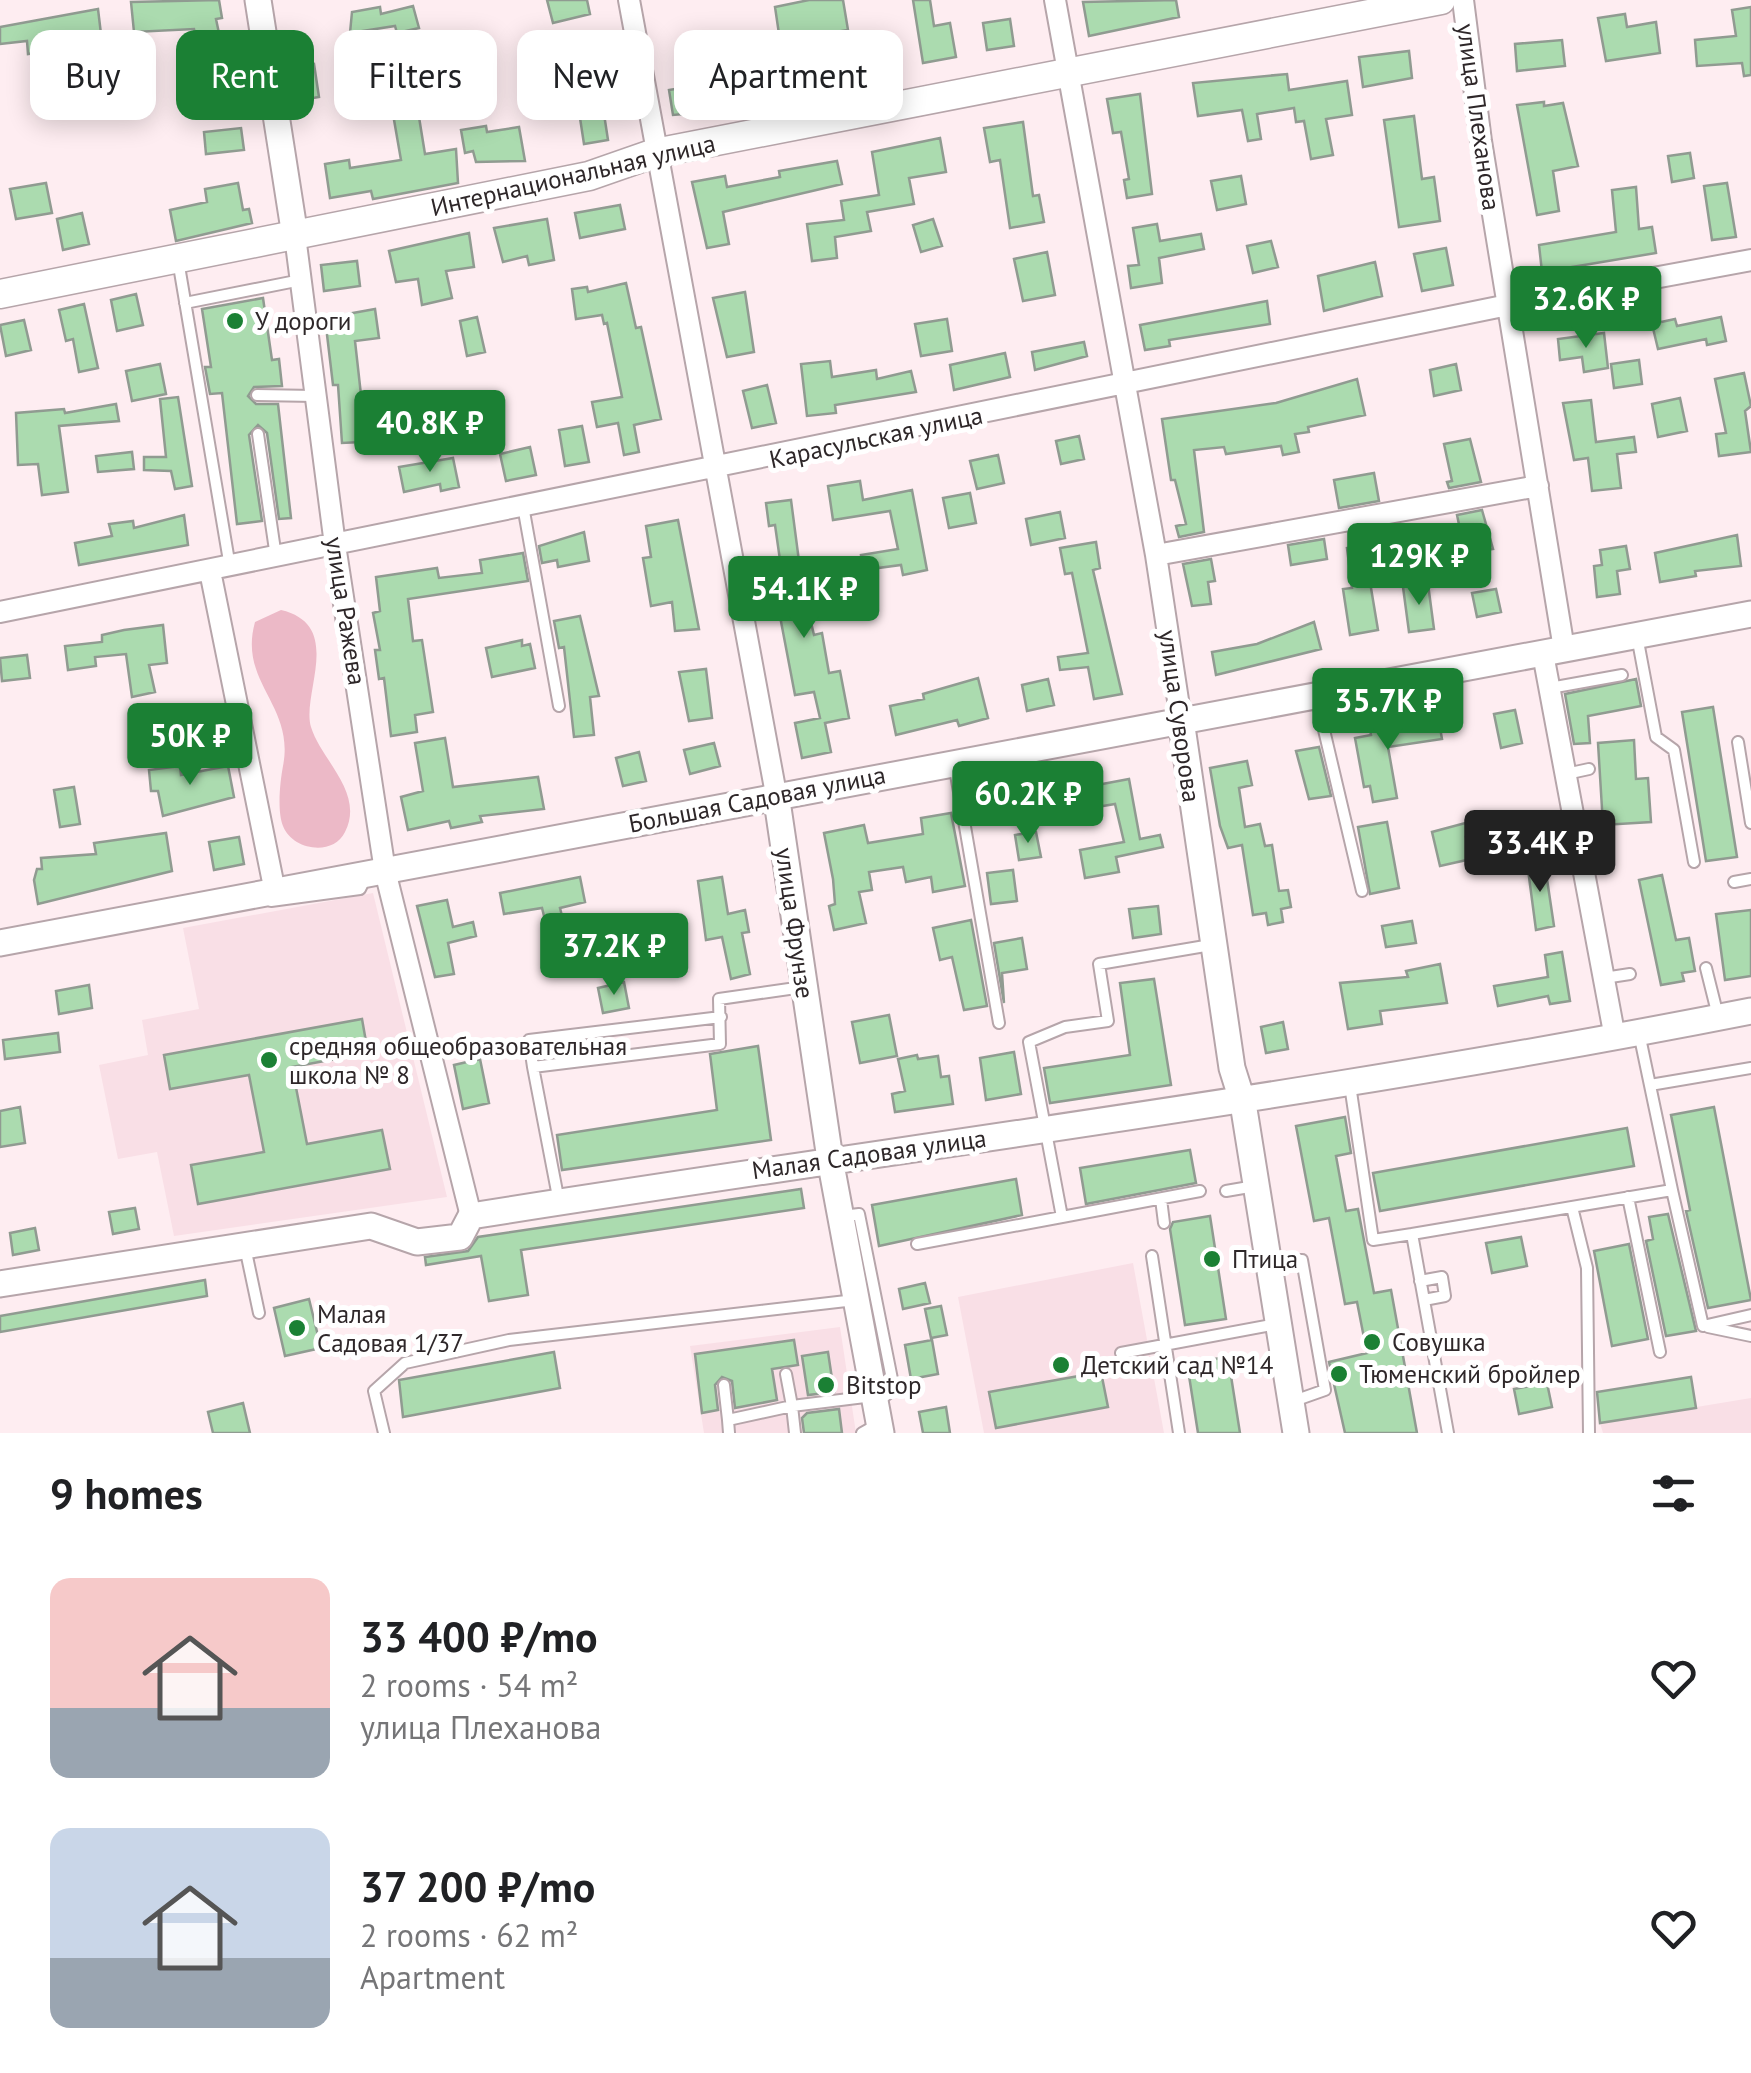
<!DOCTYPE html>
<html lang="en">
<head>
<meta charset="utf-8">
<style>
  :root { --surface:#fff; --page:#f2f2f2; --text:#202124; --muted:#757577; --accent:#1b8034 }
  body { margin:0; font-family:"PT Sans",sans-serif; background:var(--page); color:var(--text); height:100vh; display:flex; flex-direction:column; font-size:38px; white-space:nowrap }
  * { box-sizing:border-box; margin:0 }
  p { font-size:32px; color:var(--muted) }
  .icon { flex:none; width:55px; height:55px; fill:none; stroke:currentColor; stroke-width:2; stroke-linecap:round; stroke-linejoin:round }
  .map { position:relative; height:1433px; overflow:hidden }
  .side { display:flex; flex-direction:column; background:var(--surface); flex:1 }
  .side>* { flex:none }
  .top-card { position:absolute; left:30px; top:30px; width:1000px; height:90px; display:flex; gap:20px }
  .price { position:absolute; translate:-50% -85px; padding:0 22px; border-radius:10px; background:var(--accent); color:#fff; font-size:32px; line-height:65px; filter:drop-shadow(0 2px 5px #0008) }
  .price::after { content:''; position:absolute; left:50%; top:60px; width:30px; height:22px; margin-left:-15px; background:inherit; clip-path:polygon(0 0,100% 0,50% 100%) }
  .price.on { background:#222; color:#fff }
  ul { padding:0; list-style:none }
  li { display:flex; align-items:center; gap:30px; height:250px; padding:0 50px }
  li span { display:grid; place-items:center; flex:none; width:280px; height:200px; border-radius:20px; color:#555 }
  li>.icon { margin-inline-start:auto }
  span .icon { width:120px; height:120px; fill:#fffc; stroke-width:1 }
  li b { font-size:42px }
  h2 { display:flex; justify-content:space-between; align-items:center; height:120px; padding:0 50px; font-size:42px }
  .chip { padding:0 35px; border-radius:20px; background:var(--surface); box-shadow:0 5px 25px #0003; font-size:35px; line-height:90px }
  .chip.on { background:var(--accent); color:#fff }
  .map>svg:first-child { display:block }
  .built { fill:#f9dfe6 }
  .green { fill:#ecb9c7 }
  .building { fill:#abdbaf; stroke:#909b91; stroke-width:2.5 }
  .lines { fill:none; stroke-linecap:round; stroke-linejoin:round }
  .service-casing { stroke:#b6a5aa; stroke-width:14 }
  .minor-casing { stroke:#b6a5aa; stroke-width:24 }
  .tertiary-casing { stroke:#b6a5aa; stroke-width:29 }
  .secondary-casing { stroke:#b6a5aa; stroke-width:31 }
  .service { stroke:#fff; stroke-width:10 }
  .minor { stroke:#fff; stroke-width:20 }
  .tertiary { stroke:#fff; stroke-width:25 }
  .secondary { stroke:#fff; stroke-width:28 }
  .poi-dot { fill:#1b8034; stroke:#fff; stroke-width:4 }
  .labels { text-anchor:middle; stroke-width:10; stroke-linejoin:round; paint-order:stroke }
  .street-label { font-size:25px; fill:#2e2729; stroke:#fff }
  .poi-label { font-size:25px; fill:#2e2729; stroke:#fff; text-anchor:start }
</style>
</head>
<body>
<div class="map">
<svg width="1751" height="1433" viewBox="0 0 1751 1433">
  <rect width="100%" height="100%" fill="#feedf1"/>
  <!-- built -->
  <path class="built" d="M373,893L447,1197L174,1236L157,1152L118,1159L99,1065L148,1055L142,1020L199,1009L183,928Z
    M1133,1263L1164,1433H984L958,1297Z
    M840,1327L856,1433H704L690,1346Z
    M1751,1398V1433H1603L1600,1423Z"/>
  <!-- green -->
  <path class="green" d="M281,610C345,625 301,694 311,727C321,760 365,793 345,832C333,857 292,850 283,826C277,811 280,782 283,766C295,705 238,683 255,622Z"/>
  <!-- building -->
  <path class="building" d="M219,0L222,18L216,19L233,100L187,108L184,87L203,80L194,29L134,32L131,2Z
    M547,0H587L590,14L553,23Z
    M809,0H843L848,30L817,35L825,79L768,93L769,97L731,103L732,110L673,115L669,90L699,85L696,66L724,62L726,70L803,59L798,32L779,34L775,7Z
    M913,0H930L934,26L950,23L956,57L923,63Z
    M1176,0L1179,17L1089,36L1083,2Z
    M413,6L419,28L397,33L395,26L350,33L352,12L380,7L381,14Z
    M1751,7V75L1744,76L1742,63L1697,66L1695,40L1736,36L1732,10Z
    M98,9L101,34L56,41L57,50L28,54L27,41L0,44V27Z
    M1625,14L1627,27L1656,22L1660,53L1606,61L1598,18Z
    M1010,19L1014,46L987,50L983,23Z
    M596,40L601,58L566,68L561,49Z
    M889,40L894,74L861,79L856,45Z
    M1562,40L1565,66L1517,71L1515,44Z
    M1409,51L1412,78L1363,87L1359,57Z
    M314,64L319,97L295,101L290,68Z
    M546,73L552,106L527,111L522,77Z
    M1287,74L1289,90L1347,81L1352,115L1326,119L1333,155L1311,159L1304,121L1296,122L1294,108L1257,114L1261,139L1248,141L1242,110L1198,116L1193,83Z
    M1140,94L1152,194L1127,198L1124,180L1129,179L1121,132L1113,133L1107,99Z
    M602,101L608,140L584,144L578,105Z
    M1544,102V106L1563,103L1578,166L1553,171L1559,211L1537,215L1517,105Z
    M418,111L425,154L456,149L458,183L373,199L371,191L330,198L325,164L349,160L350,168L401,160L393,114Z
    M1414,116L1422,179L1434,177L1440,221L1399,227L1384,120Z
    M1023,122L1033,196L1039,195L1044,222L1010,228L1000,160L990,162L984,128Z
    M486,126L487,132L519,127L525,161L476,162L473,151L465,153L461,130Z
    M241,128L244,150L206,154L204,132Z
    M940,138L946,172L909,178L914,204L867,212L871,231L835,237L837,258L812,261L807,224L844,220L841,201L879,195L872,152Z
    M1690,153L1694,178L1672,182L1668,156Z
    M837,161L842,184L723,212L729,244L707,248L692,182L725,176L727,187L780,177L779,171Z
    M1241,176L1246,204L1217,210L1211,181Z
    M46,183L52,213L16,219L10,189Z
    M238,183L243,210L249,209L252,223L176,241L170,210L207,202L205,189Z
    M1727,183L1736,237L1712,240L1704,186Z
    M1636,187L1639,229L1652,227L1656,253L1542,272L1539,245L1616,232L1612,190Z
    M620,205L625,229L580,238L575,213Z
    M82,213L89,244L63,250L57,219Z
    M547,219L554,260L529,265L527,256L503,262L494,228Z
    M933,219L942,246L921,252L913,225Z
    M1157,224L1160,241L1201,234L1204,249L1159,258L1162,283L1131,288L1128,266L1139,265L1133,228Z
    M469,233L474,267L446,271L452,298L422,305L418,279L396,282L389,251Z
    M1271,241L1278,267L1253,273L1247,246Z
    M1446,248L1453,285L1422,291L1414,254Z
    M1047,252L1055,295L1023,301L1014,259Z
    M357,261L360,286L324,291L321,265Z
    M1375,262L1382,296L1324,311L1318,276Z
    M626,283L636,328L641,327L661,419L634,425L639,452L624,455L618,423L597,427L592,402L622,397L607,323L604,324L602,315L576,319L572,289L587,287L588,292Z
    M745,292L754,352L727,357L713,298Z
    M136,294L143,325L117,331L111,300Z
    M263,298L272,360L279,359L282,386L254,387L248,396L256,404H278L291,518L279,519L267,433L258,425L249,435L262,521L237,524L222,393L210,394L205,367H211L202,309Z
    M1267,301L1270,324L1169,340L1170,346L1145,350L1140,325Z
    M84,304L98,368L79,372L73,339L66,341L59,310Z
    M375,309L379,338L355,341L362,404H366L367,422L381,421L382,441L342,443L338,385H333L325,318Z
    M477,317L485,352L467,356L460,321Z
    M1721,317L1726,341L1707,345L1706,339L1658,349L1652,324L1675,319L1677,326Z
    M947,319L952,351L921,356L915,324Z
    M24,320L31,350L6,356L0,325Z
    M1604,333L1608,368L1584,372L1582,357L1560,360L1558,339Z
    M1084,342L1087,356L1035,370L1032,352Z
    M1005,353L1010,377L954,390L950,365Z
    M1639,360L1642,384L1614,388L1611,364Z
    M830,361L832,377L876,370L877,379L911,371L916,392L835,405L836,413L807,416L801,364Z
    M160,364L166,394L132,401L126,371Z
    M1456,364L1461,390L1434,396L1430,370Z
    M1744,373L1751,406L1745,411L1751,452L1719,456L1716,434L1726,433L1715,379Z
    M1357,379L1365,415L1308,427L1309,432L1295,434L1299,452L1283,455L1281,446L1226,454L1224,447L1194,450L1204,532L1179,537L1176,526L1186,524L1175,480H1171L1162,419L1276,403Z
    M767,385L776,423L752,428L743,391Z
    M178,397L192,486L175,489L171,471L144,470V457H166L160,399Z
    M1680,398L1687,431L1658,437L1652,404Z
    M1591,400L1596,442L1634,437L1636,452L1617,454L1621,488L1592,491L1588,458L1574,460L1563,403Z
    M116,404L119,421L59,426L68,492L42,495L38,464L18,465L16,413L64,409L65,413Z
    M582,426L589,462L565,466L559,430Z
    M1079,436L1084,459L1061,464L1056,441Z
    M1470,439L1481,482L1449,488L1447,482L1452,481L1444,444Z
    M530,447L536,475L506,481L500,454Z
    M132,452L134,469L98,472L96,456Z
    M998,455L1004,483L977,489L970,461Z
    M453,458L459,487L441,491L440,484L404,492L399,467Z
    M1374,473L1379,501L1339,508L1334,480Z
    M860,481L863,500L912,490L927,570L903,575L901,565L863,570L861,555L898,549L890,511L833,520L828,486Z
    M970,493L976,523L949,528L943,498Z
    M791,500L802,584L814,635L822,633L829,673L840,671L849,718L825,723L831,752L802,758L795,723L820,718L814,692L795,695L775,590L784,588L775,525L769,526L766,503Z
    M1482,510L1493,549L1465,553L1457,515Z
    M1060,512L1065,538L1031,545L1026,519Z
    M184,515L188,545L79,565L75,543L112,536L109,524L133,521L134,528Z
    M678,520L699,629L675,631L672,602L651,606L643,558L651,557L646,526Z
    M1379,529L1380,538H1375L1378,563L1367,564L1378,630L1350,635L1343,589L1352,588L1347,548L1353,547L1352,534Z
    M584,532L589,561L558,567L557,560L542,563L539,546Z
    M1737,535L1741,566L1695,571L1696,576L1660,582L1655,553Z
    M1324,539L1327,559L1291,565L1288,545Z
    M1096,542L1100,568L1093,570L1122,694L1094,699L1088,667L1060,670L1058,657L1088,653L1072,573L1065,574L1060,548Z
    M1626,546L1630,569L1617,571L1620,594L1597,597L1594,566L1602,565L1600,550Z
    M523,553L528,581L408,599L413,641L422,640L433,712L415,715L417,732L391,736L384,678L379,679L375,650H380L373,613L380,611L376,577L437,568L439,578L482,573L480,560Z
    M1211,559L1215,581L1208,582L1211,604L1192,606L1183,564Z
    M1428,584L1434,629L1409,632L1403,587Z
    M1496,589L1501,612L1477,617L1472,593Z
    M580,616L599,696L590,697L594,735L574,737L564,647L559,648L554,621Z
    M1314,622L1321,649L1216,675L1212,652L1257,644Z
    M163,625L167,663L149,665L155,692L132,697L126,654L95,657L96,666L68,670L65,646L102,642V635L124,630Z
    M522,640V646L530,644L535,668L492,677L486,648Z
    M27,655L30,678L2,681L0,658Z
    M706,669L712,718L689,721L679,672Z
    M978,678L988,718L959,726L957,720L896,735L890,706L924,699L923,694Z
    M1048,679L1054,705L1027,711L1022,685Z
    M1636,679L1641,706L1588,716L1590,743L1574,744L1565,694Z
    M1713,707L1737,857L1706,861L1682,712Z
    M1515,710L1522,743L1501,748L1494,714Z
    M216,713L221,736L191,743L186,719Z
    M1383,716L1385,730L1439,722L1442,739L1388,747L1397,798L1373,802L1370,786L1364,787L1355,738L1371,735L1368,718Z
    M445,738L453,787L538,777L544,809L480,816L482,822L451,828L449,821L408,830L401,797L423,791L415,743Z
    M1634,740L1636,779L1648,778L1651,822L1603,825L1598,743Z
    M714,743L720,766L690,774L684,750Z
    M1319,747L1331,796L1309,799L1296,751Z
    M639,752L646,781L623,786L616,758Z
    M1247,761L1252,785L1239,788L1245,827L1260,824L1265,846L1272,845L1279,891L1288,890L1291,907L1281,909L1283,922L1268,925L1266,913L1253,915L1242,845L1228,848L1220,826L1210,768Z
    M180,766L181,775L228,766L234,797L163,816L158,791H151L149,770Z
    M1129,779L1140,839L1160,835L1163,847L1116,857L1119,872L1085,878L1080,850L1124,842L1115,804L1079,810L1080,816L1054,821L1049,794Z
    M74,787L80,824L60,827L54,790Z
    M1018,801L1022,820L996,824L992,805Z
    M951,813L965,886L933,892L931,877L906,882L903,867L869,872L872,890L859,892L866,923L834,930L829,906L835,904L833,879L824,833L864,825L868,843L923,834L921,818Z
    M1387,822L1399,888L1370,894L1358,827Z
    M1469,822L1472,836L1466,837L1471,859L1440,866L1432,832Z
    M1036,832L1041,857L1019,860L1015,835Z
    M166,833L172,871L38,904L34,880L37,869H42L41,858L96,854L94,843Z
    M239,837L244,864L214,870L209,842Z
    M1544,859L1554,926L1536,930L1527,862Z
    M1013,870L1017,901L991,904L987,873Z
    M1662,875L1676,940L1689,938L1695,971L1682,973L1684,981L1661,985L1639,880Z
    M580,877L585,902L560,908L564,924L547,928L542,908L504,914L500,893Z
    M722,877L728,914L745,910L749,932L742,933L750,974L731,979L722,937L706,940L698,881Z
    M447,900L453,927L473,922L476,936L448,943L454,974L435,977L417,906Z
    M1158,906L1161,934L1133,938L1129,909Z
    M1751,910V976L1725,980L1716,914Z
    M971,920L987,1006L964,1010L952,957L940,960L933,928Z
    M1412,921L1416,943L1386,947L1382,926Z
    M1022,938L1027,969L1002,973L1004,1003L994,943Z
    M1562,952L1570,1001L1550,1004L1548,996L1498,1006L1494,986L1548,977L1545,955Z
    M1440,964L1447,1003L1380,1011L1382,1024L1348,1029L1340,983L1408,977L1406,971Z
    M1154,979L1171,1085L1050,1103L1044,1068L1130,1055L1120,983Z
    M624,982L629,1008L603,1013L598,988Z
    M89,985L92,1008L59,1014L56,991Z
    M889,1015L897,1056L860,1063L852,1022Z
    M362,1019L368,1053L292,1067L307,1144L382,1130L390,1169L198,1204L191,1165L264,1152L249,1075L170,1089L164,1055Z
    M1283,1022L1288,1049L1266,1053L1261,1027Z
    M58,1033L60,1052L5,1059L3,1040Z
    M758,1046L771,1140L562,1170L557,1135L717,1110L710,1054Z
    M1014,1052L1021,1094L986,1100L980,1058Z
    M917,1055L918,1059L938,1056L941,1077L949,1076L953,1104L895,1112L892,1094L905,1091L898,1059Z
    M480,1059L489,1103L463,1109L454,1065Z
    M20,1107L25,1143L0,1147V1111Z
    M1714,1107L1751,1300L1708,1308L1686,1211L1690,1210L1671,1115Z
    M1345,1117L1351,1153L1336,1156L1346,1211L1358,1209L1374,1293L1391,1290L1417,1433H1345L1329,1362L1367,1353L1357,1302L1345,1304L1329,1218L1314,1221L1296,1126Z
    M1627,1128L1634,1166L1380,1211L1373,1173Z
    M1190,1150L1196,1183L1086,1204L1080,1168Z
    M1016,1179L1022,1215L879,1246L872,1205Z
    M801,1189L804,1208L521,1250L528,1295L489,1301L481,1256L426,1265L425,1257L468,1251L478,1237Z
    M135,1208L139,1229L113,1234L109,1212Z
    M1668,1214L1696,1331L1666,1336L1646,1241L1653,1239L1649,1217Z
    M1210,1216L1226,1319L1185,1325L1170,1229L1173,1222Z
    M35,1228L39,1250L13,1255L10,1233Z
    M1521,1237L1527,1266L1492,1273L1486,1243Z
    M1629,1244L1648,1339L1612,1346L1594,1251Z
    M205,1280L207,1296L0,1332V1316Z
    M925,1283L930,1303L903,1309L899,1289Z
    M309,1299L321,1348L285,1356L274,1308Z
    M941,1306L947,1335L931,1338L925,1309Z
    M794,1340L798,1365L772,1369L777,1400L735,1408L732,1381L722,1377L715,1385L718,1410L702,1413L695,1354Z
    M932,1340L938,1374L911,1379L905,1345Z
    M554,1352L560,1388L403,1417L399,1380Z
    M828,1352L834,1392L808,1395L802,1356Z
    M1228,1357L1240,1433H1198L1187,1363Z
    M1101,1372L1108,1407L996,1428L989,1392Z
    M1691,1377L1696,1408L1600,1423L1597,1392Z
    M1547,1383L1552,1407L1519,1414L1514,1389Z
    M243,1403L250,1433H213L208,1412Z
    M946,1407L950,1433H923L919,1412Z
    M839,1409L842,1433H804L802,1418L807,1413Z"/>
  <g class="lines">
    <!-- service casing -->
    <g class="service-casing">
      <path id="service" d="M178,260L230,567
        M185,303L301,280
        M257,395L315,396
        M258,434L276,557
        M523,506L559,706
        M1637,636L1656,737L1674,750L1694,862
        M1550,688L1622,675
        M1316,696L1362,891
        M1738,742L1751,823
        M954,763L999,1023
        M1566,774L1589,769
        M1734,882L1751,879
        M271,901L360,889L365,879
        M1706,968L1718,1016
        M1604,978L1630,974
        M721,1017L529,1040L533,1067L720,1044L719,999L803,987
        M533,1067L559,1202
        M1350,1085L1373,1240L1412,1234
        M1650,1085L1751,1068
        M1672,1190L1703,1326L1751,1315
        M1226,1191L1255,1186
        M1628,1197L1660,1352
        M1161,1199L1164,1223
        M1572,1207L1587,1268L1589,1433
        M842,1216L859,1214L894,1389L876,1403
        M1062,1217L1200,1191
        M917,1244L1062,1217L1029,1042L1065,1027L1108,1021L1099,964L1211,945
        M245,1247L259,1313
        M1152,1256L1179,1433
        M1269,1260H1302L1325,1390L1291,1402
        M1420,1281L1442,1277L1445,1296L1424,1300
        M1708,1327L1751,1336
        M1121,1353L1277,1324
        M786,1374L792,1406L873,1396
        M724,1385L728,1420
        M384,1433L374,1391L405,1363L509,1340L855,1300
        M729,1433L728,1420L792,1406L795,1433
        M862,1433L878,1424
        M1448,1433L1412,1234L1672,1190L1639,1033"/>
    </g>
    <!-- minor casing -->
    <g class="minor-casing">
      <path id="minor" d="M629,0L776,794
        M1055,0L1156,555L1181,720
        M1463,0L1481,141L1564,649
        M295,236L335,545L385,871L471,1216
        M1156,555L1538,486
        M210,571L275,892
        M0,612L1508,305L1751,260
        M1543,654L1615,1038"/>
    </g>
    <!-- tertiary casing -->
    <g class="tertiary-casing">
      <path id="tertiary" d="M258,0L295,236
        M1181,720L1232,1068L1243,1103L1296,1433
        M776,794L830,1159L881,1433
        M0,943L1751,614
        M0,1284L371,1226L417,1242L460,1237L471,1216C898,1148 1326,1095 1751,1011"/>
    </g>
    <!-- secondary casing -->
    <g class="secondary-casing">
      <path id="secondary" d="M0,294L589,176L655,153L1441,0"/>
    </g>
    <!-- service -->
    <use href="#service" class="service"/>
    <!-- minor -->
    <use href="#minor" class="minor"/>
    <!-- tertiary -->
    <use href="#tertiary" class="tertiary"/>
    <!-- secondary -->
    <use href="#secondary" class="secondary"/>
  </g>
  <!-- markers -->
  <g class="poi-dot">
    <circle cx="235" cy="321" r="10"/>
    <circle cx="269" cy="1060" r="10"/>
    <circle cx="1212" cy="1259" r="10"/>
    <circle cx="297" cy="1328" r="10"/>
    <circle cx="1372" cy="1342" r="10"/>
    <circle cx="1061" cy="1365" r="10"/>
    <circle cx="1339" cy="1374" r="10"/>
    <circle cx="826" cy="1385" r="10"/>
  </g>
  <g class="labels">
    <!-- street labels -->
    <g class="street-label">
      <text transform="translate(1479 117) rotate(82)" y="9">улица Плеханова</text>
      <text transform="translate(573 175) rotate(-13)" y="9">Интернациональная улица</text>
      <text transform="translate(876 437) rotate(-12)" y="9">Карасульская улица</text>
      <text transform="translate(346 611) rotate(81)" y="9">улица Ражева</text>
      <text transform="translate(1180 716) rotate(82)" y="9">улица Суворова</text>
      <text transform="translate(757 799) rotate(-11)" y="9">Большая Садовая улица</text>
      <text transform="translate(795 923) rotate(82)" y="9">улица Фрунзе</text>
      <text transform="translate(869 1154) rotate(-8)" y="9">Малая Садовая улица</text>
    </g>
    <!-- poi labels -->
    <g class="poi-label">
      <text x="255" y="330">У дороги</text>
      <text x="289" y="1055">средняя общеобразовательная<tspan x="289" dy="29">школа № 8</tspan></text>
      <text x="1232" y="1268">Птица</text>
      <text x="317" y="1323">Малая<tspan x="317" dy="29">Садовая 1/37</tspan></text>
      <text x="1392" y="1351">Совушка</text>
      <text x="1081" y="1374">Детский сад №14</text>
      <text x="1359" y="1383">Тюменский бройлер</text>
      <text x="846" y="1394">Bitstop</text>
    </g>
  </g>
</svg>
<b class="price" style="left:1586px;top:351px">32.6K ₽</b>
<b class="price" style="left:430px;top:475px">40.8K ₽</b>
<b class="price" style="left:1419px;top:608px">129K ₽</b>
<b class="price" style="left:804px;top:641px">54.1K ₽</b>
<b class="price" style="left:1388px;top:753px">35.7K ₽</b>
<b class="price" style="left:190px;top:788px">50K ₽</b>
<b class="price" style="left:1028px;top:846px">60.2K ₽</b>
<b class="price on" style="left:1540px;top:895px">33.4K ₽</b>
<b class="price" style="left:614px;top:998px">37.2K ₽</b>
<div class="top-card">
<a class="chip">Buy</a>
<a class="chip on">Rent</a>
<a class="chip">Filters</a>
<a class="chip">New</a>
<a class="chip">Apartment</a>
</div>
</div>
<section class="side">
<h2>9 homes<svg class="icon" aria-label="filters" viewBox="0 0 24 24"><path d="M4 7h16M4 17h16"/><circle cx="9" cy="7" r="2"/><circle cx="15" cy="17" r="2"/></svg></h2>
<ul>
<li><span style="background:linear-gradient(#f6c9c9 65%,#9aa5b1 0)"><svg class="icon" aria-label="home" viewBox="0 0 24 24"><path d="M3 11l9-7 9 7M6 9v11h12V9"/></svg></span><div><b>33 400 ₽/mo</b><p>2 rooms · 54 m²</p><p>улица Плеханова</p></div><svg class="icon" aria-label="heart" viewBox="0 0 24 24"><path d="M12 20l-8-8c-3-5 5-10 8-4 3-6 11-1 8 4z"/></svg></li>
<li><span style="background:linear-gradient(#c9d6e8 65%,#9aa5b1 0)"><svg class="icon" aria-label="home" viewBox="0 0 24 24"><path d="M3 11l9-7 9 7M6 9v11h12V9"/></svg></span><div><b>37 200 ₽/mo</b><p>2 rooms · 62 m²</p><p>Apartment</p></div><svg class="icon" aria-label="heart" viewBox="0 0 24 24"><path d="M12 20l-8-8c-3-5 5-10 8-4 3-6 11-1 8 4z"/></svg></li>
</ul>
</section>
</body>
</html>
